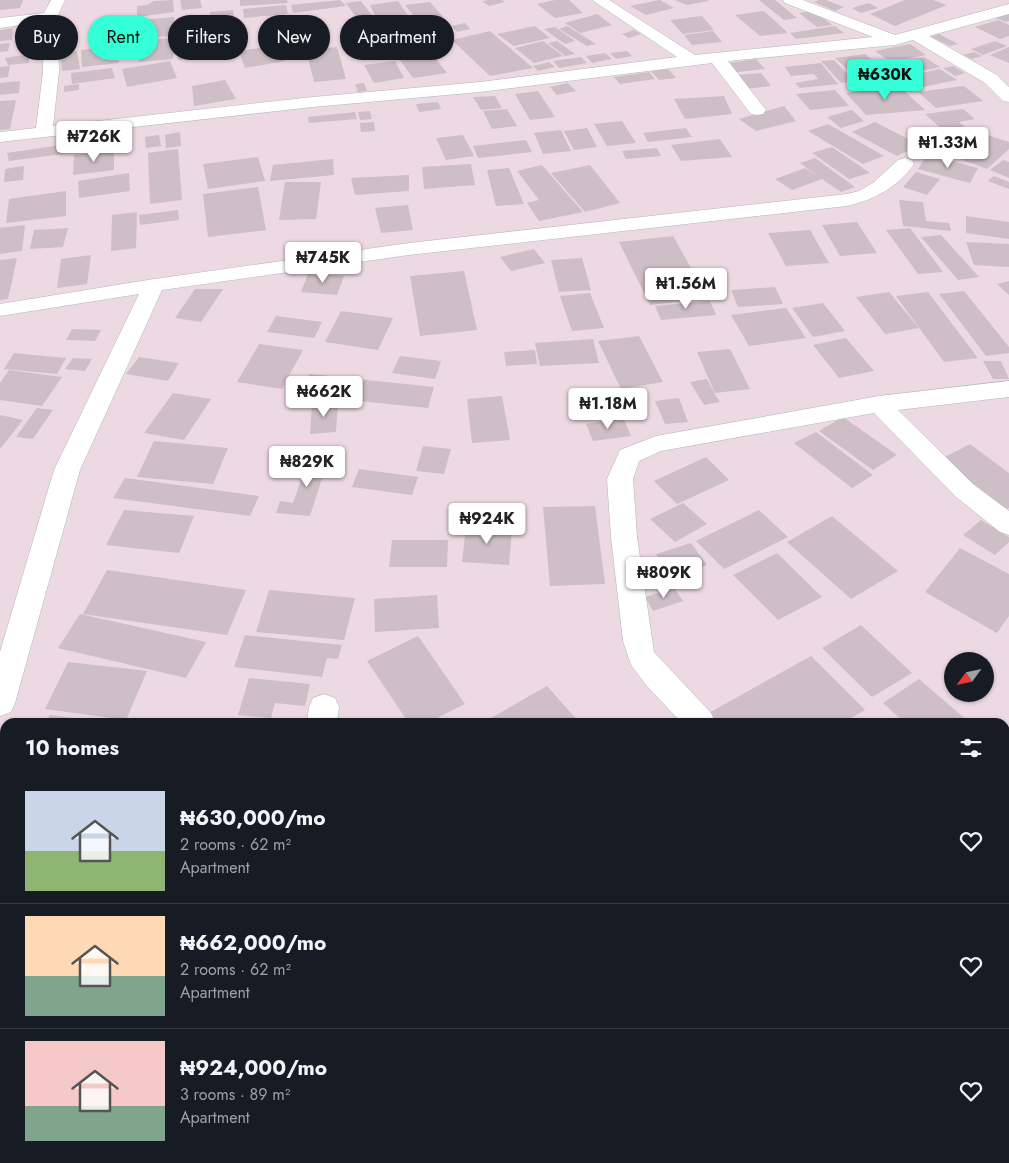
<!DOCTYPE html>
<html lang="en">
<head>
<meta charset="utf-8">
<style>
  :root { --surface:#171b24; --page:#242831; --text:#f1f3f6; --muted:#9ea1a6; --line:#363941; --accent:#34ffd6 }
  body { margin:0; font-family:Jost,sans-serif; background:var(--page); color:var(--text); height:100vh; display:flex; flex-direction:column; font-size:19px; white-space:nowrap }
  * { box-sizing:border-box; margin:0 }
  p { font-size:16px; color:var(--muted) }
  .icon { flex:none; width:28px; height:28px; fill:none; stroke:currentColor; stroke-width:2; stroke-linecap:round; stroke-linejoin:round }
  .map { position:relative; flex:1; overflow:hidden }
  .panel { position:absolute; left:0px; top:718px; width:1010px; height:446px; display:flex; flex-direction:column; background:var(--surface); border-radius:15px 15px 0 0; box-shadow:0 1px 4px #0004 }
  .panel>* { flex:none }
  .top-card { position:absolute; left:15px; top:15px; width:500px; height:45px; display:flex; gap:10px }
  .needle { width:32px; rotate:237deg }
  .buttons { position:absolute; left:944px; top:652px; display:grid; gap:10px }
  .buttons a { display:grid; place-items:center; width:50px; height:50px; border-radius:50%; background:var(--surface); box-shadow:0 1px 4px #0004; font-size:25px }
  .price { position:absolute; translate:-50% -42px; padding:0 11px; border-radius:5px; background:#fff; color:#222; font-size:16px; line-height:32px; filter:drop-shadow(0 1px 2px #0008) }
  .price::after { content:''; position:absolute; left:50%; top:30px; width:15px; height:11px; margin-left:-8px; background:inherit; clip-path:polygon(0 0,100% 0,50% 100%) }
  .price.selected { background:var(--accent); color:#111 }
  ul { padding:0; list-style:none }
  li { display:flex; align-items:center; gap:15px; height:125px; padding:0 25px }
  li+li { border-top:1px solid var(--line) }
  li span { display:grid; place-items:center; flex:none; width:140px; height:100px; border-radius:0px; color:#555 }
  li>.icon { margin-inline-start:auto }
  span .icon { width:60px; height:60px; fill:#fffc; stroke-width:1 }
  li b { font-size:21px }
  h2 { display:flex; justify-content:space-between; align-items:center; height:60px; padding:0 25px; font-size:21px }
  .chip { padding:0 18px; border-radius:22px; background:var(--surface); box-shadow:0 1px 4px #0004; font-size:18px; line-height:45px }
  .chip.selected { background:var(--accent); color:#111 }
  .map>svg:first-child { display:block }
  .building { fill:#cebec5 }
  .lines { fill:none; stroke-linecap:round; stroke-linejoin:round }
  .minor-casing { stroke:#aabbb7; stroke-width:1 }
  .minor { fill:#fff; fill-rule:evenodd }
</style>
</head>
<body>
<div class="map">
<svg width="1009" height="1163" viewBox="0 0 1009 1163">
  <rect width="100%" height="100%" fill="#edd9e2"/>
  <!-- building -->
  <path class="building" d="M0,0H23L20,8L0,10Z
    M173,0L174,12L137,17V6L147,5L154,1Z
    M180,0H200L202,8L182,10Z
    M240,0H287L288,3L240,6Z
    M340,0L346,6L293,13L291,5Z
    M489,0H502L505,2L489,6L482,1Z
    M555,0H569L583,13L555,18L537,4Z
    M660,0L674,8L646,15L630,6Z
    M675,0H708V1L687,5Z
    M759,0H775L797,18L784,20Z
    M819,0H826L844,7L835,11L814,2Z
    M905,0H933L947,5L895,26L870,14Z
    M361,1L379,25L363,27L346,3Z
    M398,1L413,23L381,27L370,5Z
    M430,2L444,18L419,22L405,5Z
    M869,3L878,8L861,13L852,8Z
    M286,5L288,14L244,18L243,9Z
    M233,10L237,42L213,44L210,12Z
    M764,11L788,33L760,36L735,15Z
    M814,11L832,25L817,27L799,13Z
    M1009,12V21L1006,22L993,17Z
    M597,14L612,25L580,33L565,23Z
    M702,16L714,30L683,34L670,20Z
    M174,17L173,36L140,38L141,20Z
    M204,20L209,44L185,45L182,23Z
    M998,20L1009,25V36L1000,39L975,27Z
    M430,21L435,27L424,29L419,23Z
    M465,23L470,29L457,32L452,26Z
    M535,26L550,38L514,46L497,34Z
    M567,26L596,44L587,46L559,29Z
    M835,26L844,33L796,39L790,33Z
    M555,27L575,41L565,44L544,29Z
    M13,28L12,40L0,41V30Z
    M634,30L641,34L629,38L622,34Z
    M490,31L533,68L490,76L452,40Z
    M713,31L722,42L692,45L684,35Z
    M939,34L958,44L950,46L931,37Z
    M174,38L173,59L139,62L140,40Z
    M543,41L563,56L534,63L515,48Z
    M557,41L575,54L565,56L548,43Z
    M995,41L1007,46L983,55L971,49Z
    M10,43L8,51L0,52V44Z
    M910,44L926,55L891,62L875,51Z
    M118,45L119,63L82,67L81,50Z
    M223,45L226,55L178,60V50Z
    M280,45L285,61L245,68L239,51Z
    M337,47L346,79L314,82L306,50Z
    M1009,47V63L990,55Z
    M77,51L80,69L62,71L60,53Z
    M627,51L632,56L616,59L610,53Z
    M974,52L982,56L972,59L963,55Z
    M605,53L612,59L592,63L586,56Z
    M29,54V63L8,65L5,58Z
    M432,54L447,73L413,78L400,60Z
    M865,54L892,77L860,81L835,58Z
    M581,57L587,63L559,68L553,61Z
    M924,57L940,67L917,72L901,62Z
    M756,59L765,69L729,73L722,64Z
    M834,60L854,81L841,83L821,61Z
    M170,61L177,78L127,87L122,69Z
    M395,61L404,78L374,83L364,65Z
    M549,62L555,67L538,71L533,66Z
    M821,63L838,84L800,88L795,83L818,79L814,74L791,76L785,67Z
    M10,66L8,77L0,78V67Z
    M953,66L965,73L955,76L943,68Z
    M112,68L115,78L72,84L71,73Z
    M668,69L676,78L659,80L651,71Z
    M940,69L957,80L923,87L908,76Z
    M649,72L655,79L620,84L614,77Z
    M761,73L771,86L736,90L726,76Z
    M225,80L236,99L194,106L192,86Z
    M20,81L19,93L0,95V83Z
    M364,83L367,91L358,92L355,84Z
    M568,83L576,91L557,95L550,87Z
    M79,84V90L64,92V86Z
    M899,86L925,110L866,115L846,93Z
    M964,86L983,101L936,108L918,92Z
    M835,90L849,106L810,110L796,94Z
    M538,91L555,117L530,120L515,94Z
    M495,96L502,108L481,110L473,97Z
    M724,96L732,114L685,119L674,99Z
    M16,100L10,129L0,130V101Z
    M438,102L441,109L419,112L416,104Z
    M784,106L796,121L756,131L739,119Z
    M507,109L517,126L492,129L483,111Z
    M963,109L975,119L959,122L965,127L943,130L925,114Z
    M852,110L864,121L841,128L827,117Z
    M370,111L372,119L360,120L358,112Z
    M355,112L357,119L309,123L308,117Z
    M622,121L636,143L607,146L594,124Z
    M374,122L375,131L361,132L360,123Z
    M875,122L920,145L897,156L852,132Z
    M828,124L884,156L863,164L808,131Z
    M587,128L597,147L574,150L564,131Z
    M686,128L692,137L648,142L643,133Z
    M561,130L571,151L543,154L534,133Z
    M180,132L181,146L166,148L165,135Z
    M159,135L161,146L146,148L145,137Z
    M463,135L474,156L446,160L436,138Z
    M987,135L1009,142V149L987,169L960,159Z
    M720,139L732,157L681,161L671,145Z
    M526,140L532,152L478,158L473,146Z
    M61,145L63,154L9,161L7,153Z
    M832,147L870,173L849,179L812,153Z
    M657,148L661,156L626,159L622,151Z
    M178,149L182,200L150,204L148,153Z
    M114,150V170L73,175L74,155Z
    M927,155L978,168L970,183L918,169Z
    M258,157L265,181L208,189L203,164Z
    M815,158L855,187L841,192L822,179L792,190L775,179L805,168L820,178L800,163Z
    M333,159L334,175L270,181L273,165Z
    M1003,160L1009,162V178L990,170Z
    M471,164L475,185L424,189L422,167Z
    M542,165L583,212L539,221L527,203L539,200L517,171Z
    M590,165L620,203L585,212L551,173Z
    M24,166L23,180L4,182L5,169Z
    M509,168L524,204L496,206L487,170Z
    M916,172L940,179L927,195L903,187Z
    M129,173L130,191L79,198L78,181Z
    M409,175V191L355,195L351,178Z
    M994,176L1009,182V189L988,181Z
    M285,182H321L316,219L279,220Z
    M258,187L266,230L208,237L203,194Z
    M66,191V216L6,223L9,199Z
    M899,200L923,202L926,221L949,223L951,231L903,226Z
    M408,205L413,230L381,233L375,208Z
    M178,210L179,220L140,225L139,215Z
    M137,212L136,248L111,251L112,215Z
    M966,216L1009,222V239L966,233Z
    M857,222L877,253L840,256L822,225Z
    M25,225L22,251L0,254V228Z
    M68,228L63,247L30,249L34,230Z
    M910,228L943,272L918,274L886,230Z
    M810,230L829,263L786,266L768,233Z
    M941,235L979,277L958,280L921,237Z
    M673,236L708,298L650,305L619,242Z
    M966,242L1009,244V267L974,265Z
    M534,249L545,263L511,271L500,257Z
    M91,255L87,284L57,288L61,259Z
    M17,258L8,299L0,300V260Z
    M582,258L591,290L559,292L551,260Z
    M464,271L477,330L420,336L410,276Z
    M308,274L344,276L337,295L301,292Z
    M1009,281V295L997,284Z
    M775,287L783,304L738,307L731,290Z
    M195,289H223L201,322L175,318Z
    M964,291L1009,347V353L986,356L939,294Z
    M889,292L919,328L885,334L856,297Z
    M928,292L978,358L944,362L896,296Z
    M590,293L604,328L572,331L560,296Z
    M710,301L716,315L661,320L655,306Z
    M823,303L845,331L813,337L792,308Z
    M786,308L806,338L749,346L731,315Z
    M341,311L393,318L378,350L325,342Z
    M276,316L322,322L314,338L267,332Z
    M72,329L101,330L95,341L66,340Z
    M639,336L663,382L621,389L598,341Z
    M846,338L874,371L839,378L813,345Z
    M593,339L599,363L540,366L535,343Z
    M259,344L303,350L282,389L237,382Z
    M730,349L750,389L715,393L697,352Z
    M535,350L537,364L506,366L504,352Z
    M14,353L66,358L57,374L4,369Z
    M400,356L441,361L435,379L392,373Z
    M139,357L179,363L168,381L126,374Z
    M73,358L92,359L85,371L65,369Z
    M983,361H1001L1009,379H993Z
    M9,370L62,377L42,406L0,400V383Z
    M310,374L434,387L428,408L301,395Z
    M707,379L716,396L720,402L704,405L690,382Z
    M173,393L211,399L184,440L144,433Z
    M502,396L510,440L472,443L467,399Z
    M679,398L688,422L665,424L655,401Z
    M338,403L336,432L310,434L312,404Z
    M37,408L53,410L33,439L16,437Z
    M0,415L23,420L0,449Z
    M843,417L897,455L873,470L819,431Z
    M623,418L631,436L593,441L586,424Z
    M816,432L873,475L852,488L794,443Z
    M154,441L228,448L213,484L137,477Z
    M970,444L1009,473V508L1006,510L941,459Z
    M423,446L451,449L444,474L416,471Z
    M310,454L329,456L310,516L276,513L280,501L293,503Z
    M706,457L729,480L677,504L654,481Z
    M359,469L418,477L412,495L352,487Z
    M125,478L259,496L250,516L113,498Z
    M683,503L707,524L675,542L650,519Z
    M595,506L605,584L550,586L543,507Z
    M124,510L194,516L179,553L106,545Z
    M759,510L788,537L724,569L696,541Z
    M832,516L898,571L851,599L787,542Z
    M981,520L1009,537V542L995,555L963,535Z
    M466,526L512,528L509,565L462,562Z
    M392,540H448L447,567H389Z
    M691,543L707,565L672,577L656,554Z
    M960,548L1009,574V616L997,633L925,592Z
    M777,553L822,597L778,620L733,575Z
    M107,570L246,590L227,635L83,614Z
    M674,588L683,601L653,611L645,597Z
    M269,590L355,598L344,640L256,632Z
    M437,595L439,628L375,632L374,599Z
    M80,614L206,642L186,678L58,648Z
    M861,625L912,673L872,697L822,648Z
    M245,635L342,645L338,659L327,658L322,677L234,667Z
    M418,636L465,704L429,722H408L367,661Z
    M811,656L865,710L844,722H715L707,714Z
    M68,662L147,671L126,720L45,709Z
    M249,678L310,684L305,706L275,703L271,718L238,715Z
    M919,679L969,722H904L883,703Z
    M547,686L579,722H484Z
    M50,715L93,721V722H46Z
    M1009,784V847L1005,843V786Z
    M1009,905V972L1005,975V908Z
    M4,1061L5,1086L0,1087V1086Z
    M18,1159H71V1163H4Z
    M114,1159H200V1163H114Z
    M593,1159H640L634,1163H596Z"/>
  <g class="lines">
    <!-- minor casing -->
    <g class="minor-casing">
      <path id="minor" d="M51,0H65L57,17L59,72L53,126L313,97L480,82L677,57L592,0H609L695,55L873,37L785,3L783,0H803L895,35L1009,4V14L929,36L997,75L1009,87V102L1003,101L985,83L913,40L895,45L728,61L766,110L763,114L757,115L751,114L712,63L480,92L313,107L0,142V132L36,128L43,72L42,22L0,28V18L44,13Z
        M905,158L912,160L914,164C898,187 874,200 847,206L409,255L162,290L80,470L15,703L11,712L0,716V652L54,470L139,294L0,316V304L154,279L409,243L847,194L859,191L873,183L898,160Z
        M1009,381V397L898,410L973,484L1009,511V535L1000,532L955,496L874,413L661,451L639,461L633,479L637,537L654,652L711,713L715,722H681L646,685L631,665L623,641L611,537L607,479L620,450L656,436L879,396Z
        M324,694L335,698L339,707L337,722H307L309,707L313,698Z
        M1005,1040L1009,1042V1083L1005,1081Z
        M0,1113H5V1153H0Z
        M290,1159H330L332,1163H292Z"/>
    </g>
    <!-- minor -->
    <use href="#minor" class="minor"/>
  </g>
</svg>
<div class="buttons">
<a><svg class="needle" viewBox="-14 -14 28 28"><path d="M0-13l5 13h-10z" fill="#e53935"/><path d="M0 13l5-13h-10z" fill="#9ea1a6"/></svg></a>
</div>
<b class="price selected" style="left:885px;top:101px">₦630K</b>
<b class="price" style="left:94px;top:163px">₦726K</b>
<b class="price" style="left:948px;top:169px">₦1.33M</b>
<b class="price" style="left:323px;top:284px">₦745K</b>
<b class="price" style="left:686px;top:310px">₦1.56M</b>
<b class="price" style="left:324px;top:418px">₦662K</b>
<b class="price" style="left:608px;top:430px">₦1.18M</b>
<b class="price" style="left:307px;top:488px">₦829K</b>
<b class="price" style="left:487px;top:545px">₦924K</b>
<b class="price" style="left:664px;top:599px">₦809K</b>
<div class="top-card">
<a class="chip">Buy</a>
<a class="chip selected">Rent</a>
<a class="chip">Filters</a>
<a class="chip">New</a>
<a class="chip">Apartment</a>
</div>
<section class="panel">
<h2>10 homes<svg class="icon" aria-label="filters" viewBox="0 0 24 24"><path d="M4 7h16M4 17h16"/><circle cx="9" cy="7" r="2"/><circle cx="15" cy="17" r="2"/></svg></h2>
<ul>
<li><span style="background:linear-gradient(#c9d6e8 60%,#8fb573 0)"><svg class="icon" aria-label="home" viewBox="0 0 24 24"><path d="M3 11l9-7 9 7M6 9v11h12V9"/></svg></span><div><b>₦630,000/mo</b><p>2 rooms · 62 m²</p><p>Apartment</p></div><svg class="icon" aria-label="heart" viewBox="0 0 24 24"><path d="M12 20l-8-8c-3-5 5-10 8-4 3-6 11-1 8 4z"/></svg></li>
<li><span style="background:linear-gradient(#ffd9b3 60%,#7fa58c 0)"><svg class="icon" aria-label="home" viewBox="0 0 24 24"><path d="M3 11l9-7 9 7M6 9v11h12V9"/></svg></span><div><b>₦662,000/mo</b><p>2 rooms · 62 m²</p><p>Apartment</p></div><svg class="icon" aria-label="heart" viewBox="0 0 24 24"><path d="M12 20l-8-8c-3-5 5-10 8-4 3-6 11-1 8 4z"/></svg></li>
<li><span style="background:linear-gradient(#f6c9c9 65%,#7fa58c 0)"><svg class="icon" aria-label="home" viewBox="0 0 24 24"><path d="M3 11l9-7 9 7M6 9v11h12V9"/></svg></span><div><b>₦924,000/mo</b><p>3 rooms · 89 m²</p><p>Apartment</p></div><svg class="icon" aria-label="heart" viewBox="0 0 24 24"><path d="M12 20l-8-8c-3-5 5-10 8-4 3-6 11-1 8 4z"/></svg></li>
</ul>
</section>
</div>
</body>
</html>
